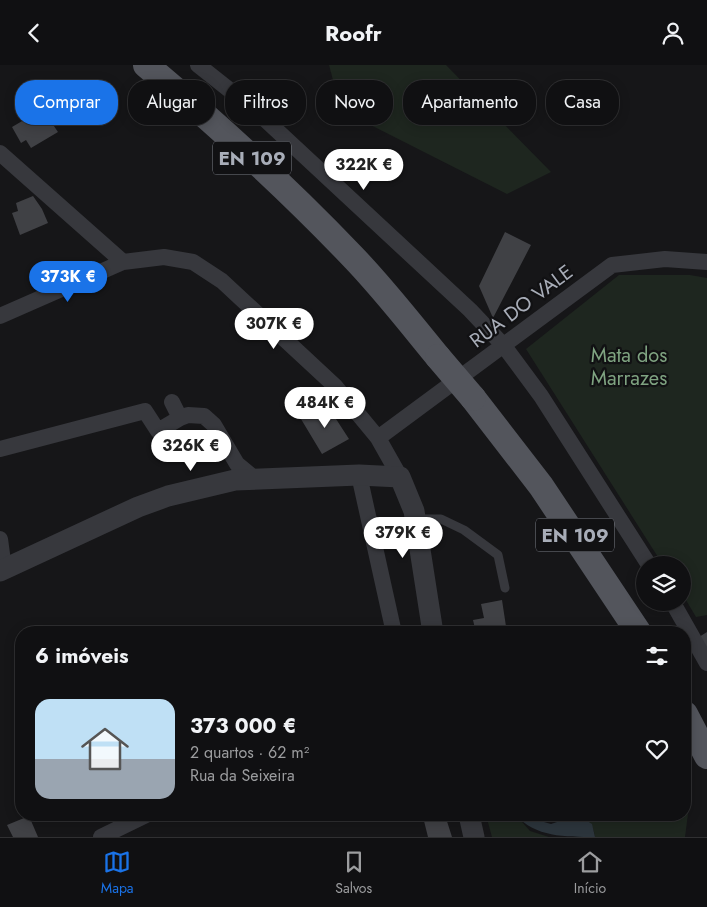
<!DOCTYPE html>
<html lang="pt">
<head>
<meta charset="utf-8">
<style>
  :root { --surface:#101012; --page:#1e1e20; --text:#f1f3f6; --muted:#9c9d9f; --line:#303032; --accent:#1a73e8 }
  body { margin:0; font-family:Jost,sans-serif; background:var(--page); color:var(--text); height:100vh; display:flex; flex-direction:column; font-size:19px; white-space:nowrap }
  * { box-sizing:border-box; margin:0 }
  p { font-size:16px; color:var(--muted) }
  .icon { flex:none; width:28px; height:28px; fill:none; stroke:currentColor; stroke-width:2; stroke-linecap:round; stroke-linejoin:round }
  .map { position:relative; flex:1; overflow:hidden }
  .side { position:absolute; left:15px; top:561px; width:676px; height:195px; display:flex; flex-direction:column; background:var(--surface); border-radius:20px; box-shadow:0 2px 12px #0003,0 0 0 1px var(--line) }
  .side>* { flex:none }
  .guide { position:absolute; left:15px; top:15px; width:678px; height:45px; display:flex; gap:10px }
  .controls { position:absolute; left:636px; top:491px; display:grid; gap:10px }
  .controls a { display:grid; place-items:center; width:55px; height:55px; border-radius:50%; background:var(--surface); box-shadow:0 2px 12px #0003,0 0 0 1px var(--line); font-size:25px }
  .price { position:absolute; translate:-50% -42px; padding:0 11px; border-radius:18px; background:#fff; color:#222; font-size:16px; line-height:32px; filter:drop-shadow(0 1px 2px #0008) }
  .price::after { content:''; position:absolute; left:50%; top:30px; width:15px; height:11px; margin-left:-8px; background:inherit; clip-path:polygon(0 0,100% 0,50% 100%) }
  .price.active { background:var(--accent); color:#fff }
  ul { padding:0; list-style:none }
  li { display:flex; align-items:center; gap:15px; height:125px; padding:0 20px }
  li span { display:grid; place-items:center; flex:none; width:140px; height:100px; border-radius:15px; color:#555 }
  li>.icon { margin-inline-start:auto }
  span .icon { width:60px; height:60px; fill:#fffc; stroke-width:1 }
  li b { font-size:21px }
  h2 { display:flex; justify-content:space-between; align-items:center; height:60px; padding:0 20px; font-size:21px }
  .pill { padding:0 18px; border-radius:20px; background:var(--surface); box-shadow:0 2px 12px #0003,0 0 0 1px var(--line); font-size:18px; line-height:45px }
  .pill.active { background:var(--accent); color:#fff }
  header { display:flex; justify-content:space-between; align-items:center; height:65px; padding:0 20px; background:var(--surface); font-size:22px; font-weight:700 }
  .dock { display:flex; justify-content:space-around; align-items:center; height:70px; border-top:1px solid var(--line); background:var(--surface); font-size:14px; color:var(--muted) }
  .dock a { display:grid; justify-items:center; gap:2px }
  .dock .active { color:var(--accent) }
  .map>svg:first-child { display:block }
  .green { fill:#1e261f }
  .water { fill:#2c353c }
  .building { fill:#404145 }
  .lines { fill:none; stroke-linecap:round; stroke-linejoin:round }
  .service { stroke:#37383d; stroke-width:9 }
  .minor { stroke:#37383d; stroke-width:16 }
  .tertiary { stroke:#37383d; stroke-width:21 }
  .primary { stroke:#53555c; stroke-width:26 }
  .primary-bridge { stroke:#53555c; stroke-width:26 }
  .labels { text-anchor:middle; stroke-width:4.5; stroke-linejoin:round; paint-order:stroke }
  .shield { fill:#111113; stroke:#7b7e86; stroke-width:1 }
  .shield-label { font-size:19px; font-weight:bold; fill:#a8adb8 }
  .street-label { font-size:20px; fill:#a8adb8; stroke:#111113 }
  .park-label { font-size:20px; fill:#7fa381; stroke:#111113 }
</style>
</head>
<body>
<header><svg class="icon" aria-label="back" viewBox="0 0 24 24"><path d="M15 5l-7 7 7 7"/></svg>Roofr<svg class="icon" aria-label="person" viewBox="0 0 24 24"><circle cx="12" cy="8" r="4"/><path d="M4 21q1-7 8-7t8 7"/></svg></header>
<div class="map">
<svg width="707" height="772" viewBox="0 0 707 772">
  <rect width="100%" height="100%" fill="#161618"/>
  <!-- green -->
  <path class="green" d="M329,0H446L551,107L507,129L341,45Z
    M619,210H690L707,213V550L696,552L683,530L682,500H663L526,284Z
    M685,730L688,749L685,772H595C593,758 588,757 577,750H685Z
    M486,750H516L530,766L549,772H492Z"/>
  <!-- water -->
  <path class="water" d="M516,750H534L537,755L551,759L560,756L559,750H577L592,759L595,772C565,772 535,772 516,750Z"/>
  <!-- building -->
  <path class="building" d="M41,42L58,67L31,83L26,75L21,78L12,62L29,52L27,49L34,44L36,47Z
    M33,131L42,144L48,158L20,170L12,148L18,146L16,138Z
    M505,167L531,180L493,253L479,221Z
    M327,340L349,374L322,389L301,354Z
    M502,535L507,568H476L473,555L484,553L481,539Z
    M707,567V587L699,572Z
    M445,750L452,772H428L424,756Z
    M29,751L38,772H13L7,760Z"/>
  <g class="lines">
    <!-- service -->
    <path class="service" d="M415,454H441L464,465L498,490L505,523"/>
    <!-- minor -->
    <path class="minor" d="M198,0L256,46L470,245L504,281L541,331L649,500
      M0,88L123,197
      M0,251L123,197L164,192L193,197L222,216L335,321L378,373L400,412
      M172,337L180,353L188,350L204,351L214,360L237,399L254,413
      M378,373L612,200L665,194L707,197
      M0,384L145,346L158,366L180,353
      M359,410L394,568
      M0,474L4,504
      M673,538L707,598
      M101,772L146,750"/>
    <!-- tertiary -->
    <path class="tertiary" d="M0,506L138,442L168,431L235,415L359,410L400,412L414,446L433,568
      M469,750L474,772"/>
    <!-- primary -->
    <path class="primary" d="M146,0C218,60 287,123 352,191C383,223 410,258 438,292
      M473,333L541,421L639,568
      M685,649L707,691"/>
    <!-- primary-bridge -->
    <path class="primary-bridge" d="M438,292L473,333"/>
  </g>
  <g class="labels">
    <!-- shield labels -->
    <g class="shield">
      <rect x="213" y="76.5" width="78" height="33" rx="4"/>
      <rect x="536" y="453.5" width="78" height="33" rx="4"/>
    </g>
    <g class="shield-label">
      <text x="252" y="100">EN 109</text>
      <text x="575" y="477">EN 109</text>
    </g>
    <!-- street labels -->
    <g class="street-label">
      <text transform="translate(521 241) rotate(-37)" y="7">RUA DO VALE</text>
    </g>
    <!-- park labels -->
    <g class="park-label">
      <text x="629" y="297">Mata dos<tspan x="629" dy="23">Marrazes</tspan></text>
    </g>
  </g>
</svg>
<div class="controls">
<a><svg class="icon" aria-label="layers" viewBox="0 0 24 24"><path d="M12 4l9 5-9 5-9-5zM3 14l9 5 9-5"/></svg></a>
</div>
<b class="price" style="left:364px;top:126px">322K €</b>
<b class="price active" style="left:68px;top:238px">373K €</b>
<b class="price" style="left:274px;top:285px">307K €</b>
<b class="price" style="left:325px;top:364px">484K €</b>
<b class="price" style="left:191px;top:407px">326K €</b>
<b class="price" style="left:403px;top:494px">379K €</b>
<div class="guide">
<a class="pill active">Comprar</a>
<a class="pill">Alugar</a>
<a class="pill">Filtros</a>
<a class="pill">Novo</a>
<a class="pill">Apartamento</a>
<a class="pill">Casa</a>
</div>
<section class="side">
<h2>6 imóveis<svg class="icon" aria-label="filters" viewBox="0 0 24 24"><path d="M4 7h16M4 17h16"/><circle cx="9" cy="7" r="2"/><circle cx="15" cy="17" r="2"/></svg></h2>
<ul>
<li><span style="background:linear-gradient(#bfe0f5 60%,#9aa5b1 0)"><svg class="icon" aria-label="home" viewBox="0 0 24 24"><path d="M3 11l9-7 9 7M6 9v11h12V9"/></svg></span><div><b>373 000 €</b><p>2 quartos · 62 m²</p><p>Rua da Seixeira</p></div><svg class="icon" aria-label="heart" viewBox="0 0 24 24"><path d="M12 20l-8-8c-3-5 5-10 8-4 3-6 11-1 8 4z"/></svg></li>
</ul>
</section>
</div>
<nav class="dock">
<a class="active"><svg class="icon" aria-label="map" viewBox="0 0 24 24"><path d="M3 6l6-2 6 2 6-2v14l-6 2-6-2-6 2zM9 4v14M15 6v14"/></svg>Mapa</a>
<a><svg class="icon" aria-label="saved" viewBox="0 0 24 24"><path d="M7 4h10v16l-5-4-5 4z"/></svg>Salvos</a>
<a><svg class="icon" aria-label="home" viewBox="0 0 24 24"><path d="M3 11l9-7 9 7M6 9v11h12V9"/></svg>Início</a>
</nav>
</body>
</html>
